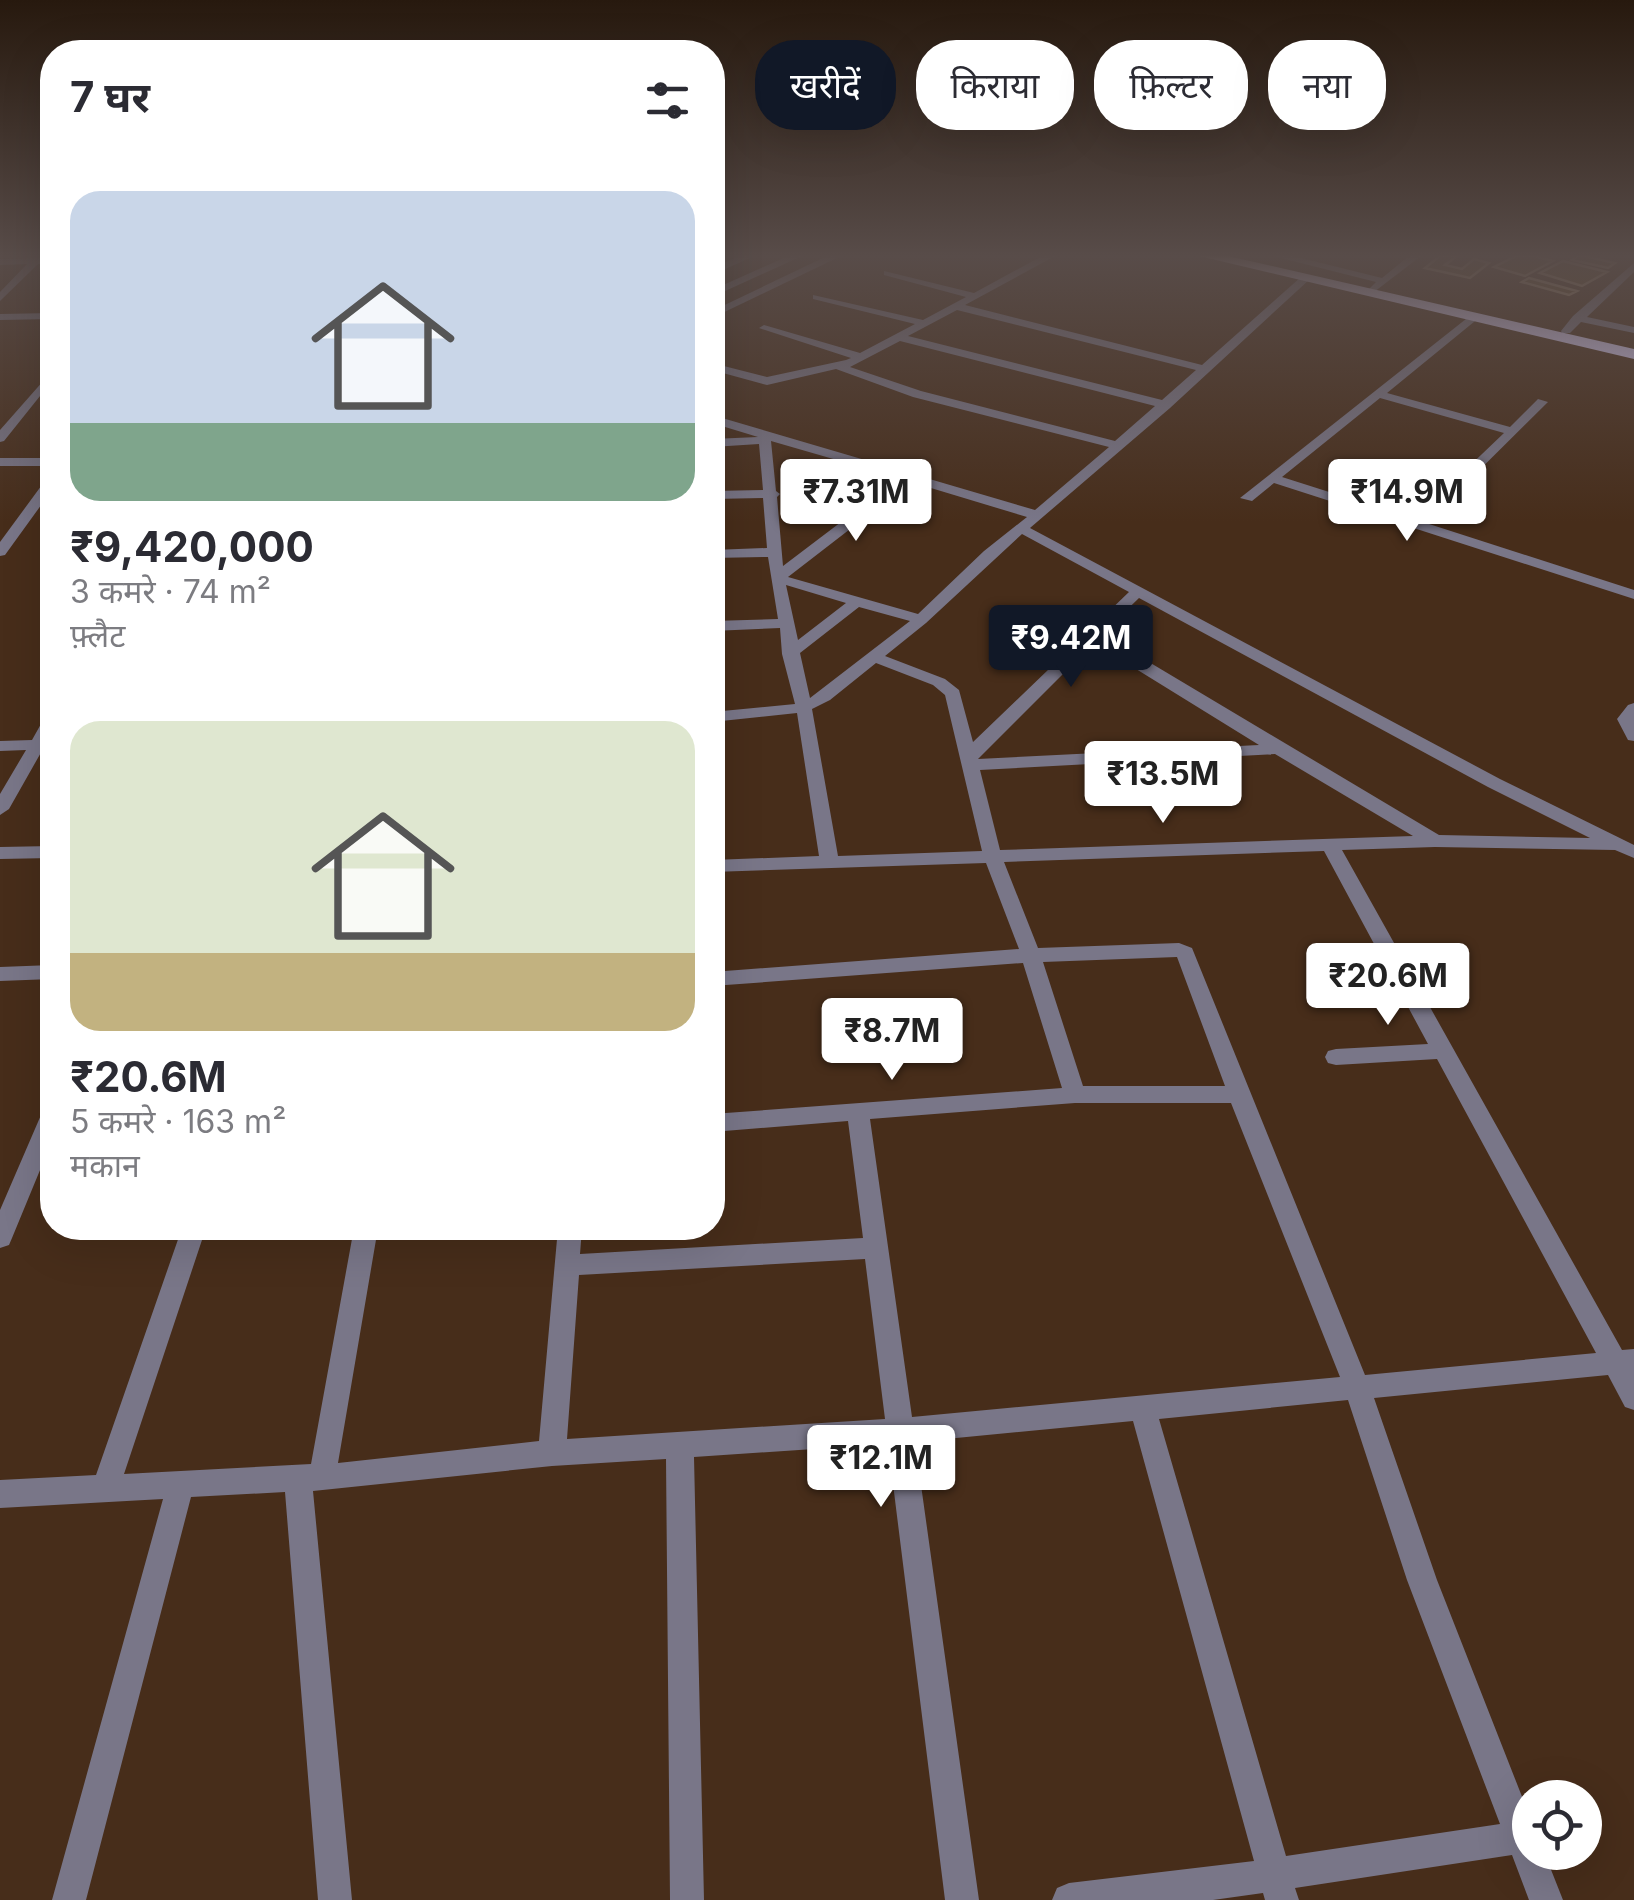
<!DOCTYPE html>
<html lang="hi">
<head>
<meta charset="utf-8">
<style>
  :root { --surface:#fff; --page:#f2f2f3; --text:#2b2b33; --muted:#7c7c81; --accent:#111827 }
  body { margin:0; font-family:Inter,"Noto Sans Devanagari",sans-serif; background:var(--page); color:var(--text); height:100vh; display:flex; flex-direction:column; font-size:38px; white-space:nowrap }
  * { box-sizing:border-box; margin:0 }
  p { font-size:32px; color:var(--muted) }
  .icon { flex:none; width:55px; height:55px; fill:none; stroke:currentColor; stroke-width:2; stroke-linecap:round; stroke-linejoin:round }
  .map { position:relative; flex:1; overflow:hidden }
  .side { position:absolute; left:40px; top:40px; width:685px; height:1200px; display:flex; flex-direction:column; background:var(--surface); border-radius:40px; box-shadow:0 10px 40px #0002 }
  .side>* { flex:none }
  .guide { position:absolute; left:755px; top:40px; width:728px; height:90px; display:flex; gap:20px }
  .fabs { position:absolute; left:1512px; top:1780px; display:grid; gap:20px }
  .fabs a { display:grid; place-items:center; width:90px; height:90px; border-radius:50%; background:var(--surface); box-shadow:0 10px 40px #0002; font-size:50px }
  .price { position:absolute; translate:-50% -85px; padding:0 22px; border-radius:10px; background:#fff; color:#222; font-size:32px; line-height:65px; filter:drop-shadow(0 2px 5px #0008) }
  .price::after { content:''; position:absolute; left:50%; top:60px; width:30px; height:22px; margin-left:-15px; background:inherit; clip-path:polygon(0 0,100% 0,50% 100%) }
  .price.on { background:var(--accent); color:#fff }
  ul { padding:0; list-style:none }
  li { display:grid; align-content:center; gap:20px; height:530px; padding:0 30px }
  li span { display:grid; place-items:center; height:310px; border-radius:30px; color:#555 }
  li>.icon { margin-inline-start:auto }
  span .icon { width:180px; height:180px; fill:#fffc; stroke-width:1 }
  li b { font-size:42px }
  h2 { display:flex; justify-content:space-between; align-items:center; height:120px; padding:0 30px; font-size:42px }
  .chip { padding:0 35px; border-radius:40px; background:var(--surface); box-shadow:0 10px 40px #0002; font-size:35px; line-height:90px }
  .chip.on { background:var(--accent); color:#fff }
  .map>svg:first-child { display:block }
  .building { fill:#5f4621; stroke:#9e886b; stroke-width:2.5 }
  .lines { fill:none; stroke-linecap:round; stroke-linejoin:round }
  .street { fill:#797688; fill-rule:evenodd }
  .highway { fill:#d9d0fd; fill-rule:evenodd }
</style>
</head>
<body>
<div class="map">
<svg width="1634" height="1900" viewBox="0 0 1634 1900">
  <rect width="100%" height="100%" fill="#472d1a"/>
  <!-- building -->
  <path class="building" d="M1440,256H1457L1445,265L1462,269L1474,259L1489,263L1470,278L1425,268Z
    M1516,256H1534L1553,261L1525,276L1494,267Z
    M1578,256H1584L1615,263L1608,268L1572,260Z
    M1563,261L1607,272L1582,286L1540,273Z
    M1529,278L1577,291L1569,295L1522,282Z"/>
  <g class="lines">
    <!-- street -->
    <path class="street" d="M739,256H754L712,275V268Z
      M788,256H802L712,297V290Z
      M827,256H841L712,318V311Z
      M1042,256H1055L965,305L1202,365L1301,277L1310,279L1170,408L1030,528L1500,779L1634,845V858L1615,850L1435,847L1342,850L1622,1350L1634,1349V1410L1625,1407L1608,1375L1374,1398L1437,1580L1530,1817V1852H1544L1563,1900H1529L1512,1855L1295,1888L1299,1900H1265L1263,1893L1213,1900H1052L1057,1888L1069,1883L1254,1861L1133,1421L915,1442L979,1900H945L888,1444L694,1457L704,1900H670L666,1459L552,1466L313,1491L352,1900H318L285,1492L191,1497L86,1900H52L163,1499L0,1508V1480L96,1475L182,1228H206L124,1474L311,1464L354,1228H378L338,1463L539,1441L558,1228H582L580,1254L863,1238L848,1121L712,1132V1114L1062,1088L1023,963L712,986V972L1019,949L986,863L712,872V860L819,856L797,713L712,722V712L795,704L782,654L780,628L712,631V621L778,619L768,557L712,558V550L767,548L763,498L712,499V491L763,490L759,444L712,447V439L758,437L712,423V415L1035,510L1109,447L913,397L836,369L767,385L712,370V363L767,377L846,360L851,358L759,328L764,325L860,353L915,324L813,299V295L923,320L966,297L884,275V271L974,293ZM957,310L1196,370L1162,400L908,336ZM900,341L1155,406L1115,441L921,391L850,367ZM771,441L899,478L783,566L777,497L780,494L776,491ZM911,482L1027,517L984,551L918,614L788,577ZM1022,534L1129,592L973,742L959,690L945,679L885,656L926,623ZM786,585L846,603L798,640ZM1139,598L1488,787L1590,838L1439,835L1102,634ZM859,607L910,621L810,698L800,653ZM1094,643L1259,745L978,759ZM876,663L933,685L945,695L982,851L838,856L812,709L830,700ZM1275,754L1413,836L1000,850L980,770ZM1324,851L1428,1044L1336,1049L1328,1051L1325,1057L1328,1063L1336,1065L1437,1059L1596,1353L1365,1375L1192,948L1179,943L1038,948L1004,862ZM1177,957L1225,1086H1083L1043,962ZM1075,1103H1231L1340,1377L912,1417L870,1119ZM865,1259L885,1419L567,1439L579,1275ZM1348,1400L1407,1580L1500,1824L1286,1856L1159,1419Z
      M1273,256H1293L1382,278L1409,256H1421L1374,292L1369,289L1376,282Z
      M52,258V264H38L0,301V292L27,264L0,265V259Z
      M1634,263V272L1587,317L1634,327V333L1581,322L1570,333H1562L1561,331L1573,316Z
      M52,313V319L0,320V314Z
      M1471,315L1480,317L1387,393L1510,427L1538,399L1548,402L1426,523L1634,590V599L1274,483L1252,501L1240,498ZM1380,398L1504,433L1414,519L1282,477Z
      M52,371V381L4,441L0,442V430Z
      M0,458H52V466H0Z
      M52,477V490L5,555L0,556V542L47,478Z
      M1634,703V741L1628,740L1617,719L1628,705Z
      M52,714V733L49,740L52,741V747L43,749L9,809L0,815V794L26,750L0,751V741L32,740L46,715Z
      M52,846V858L0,859V847Z
      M52,965V979L0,981V967Z
      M52,1106V1141L12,1238L9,1245L0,1248V1210L41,1115L44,1109Z"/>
    <!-- highway -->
    <path class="highway" d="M1199,256H1228L1634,349V359Z"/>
  </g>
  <!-- sky -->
  <linearGradient id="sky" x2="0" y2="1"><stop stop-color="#27190e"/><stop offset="0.49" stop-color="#584c49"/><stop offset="1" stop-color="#584c49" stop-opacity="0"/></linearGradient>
  <rect width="1634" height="522" fill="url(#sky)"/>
</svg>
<div class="fabs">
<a><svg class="icon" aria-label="locate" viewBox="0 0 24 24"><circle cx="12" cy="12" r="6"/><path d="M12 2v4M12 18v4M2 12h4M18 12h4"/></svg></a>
</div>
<b class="price" style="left:856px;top:544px">₹7.31M</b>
<b class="price" style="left:1407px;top:544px">₹14.9M</b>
<b class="price on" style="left:1071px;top:690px">₹9.42M</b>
<b class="price" style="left:1163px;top:826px">₹13.5M</b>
<b class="price" style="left:1388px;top:1028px">₹20.6M</b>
<b class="price" style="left:892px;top:1083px">₹8.7M</b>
<b class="price" style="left:881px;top:1510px">₹12.1M</b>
<div class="guide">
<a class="chip on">खरीदें</a>
<a class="chip">किराया</a>
<a class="chip">फ़िल्टर</a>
<a class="chip">नया</a>
</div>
<section class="side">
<h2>7 घर<svg class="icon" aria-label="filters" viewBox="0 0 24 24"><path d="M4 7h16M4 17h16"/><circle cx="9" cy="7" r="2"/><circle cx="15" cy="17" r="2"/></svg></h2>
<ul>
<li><span style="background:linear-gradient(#c9d6e8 75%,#7fa58c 0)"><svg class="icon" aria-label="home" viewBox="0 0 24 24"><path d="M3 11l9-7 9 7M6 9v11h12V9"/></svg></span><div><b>₹9,420,000</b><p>3 कमरे · 74 m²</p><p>फ़्लैट</p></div></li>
<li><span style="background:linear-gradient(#dfe7d0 75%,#c2b280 0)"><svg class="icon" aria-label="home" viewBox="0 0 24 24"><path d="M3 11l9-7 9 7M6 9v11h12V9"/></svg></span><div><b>₹20.6M</b><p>5 कमरे · 163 m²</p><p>मकान</p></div></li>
</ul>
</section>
</div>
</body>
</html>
